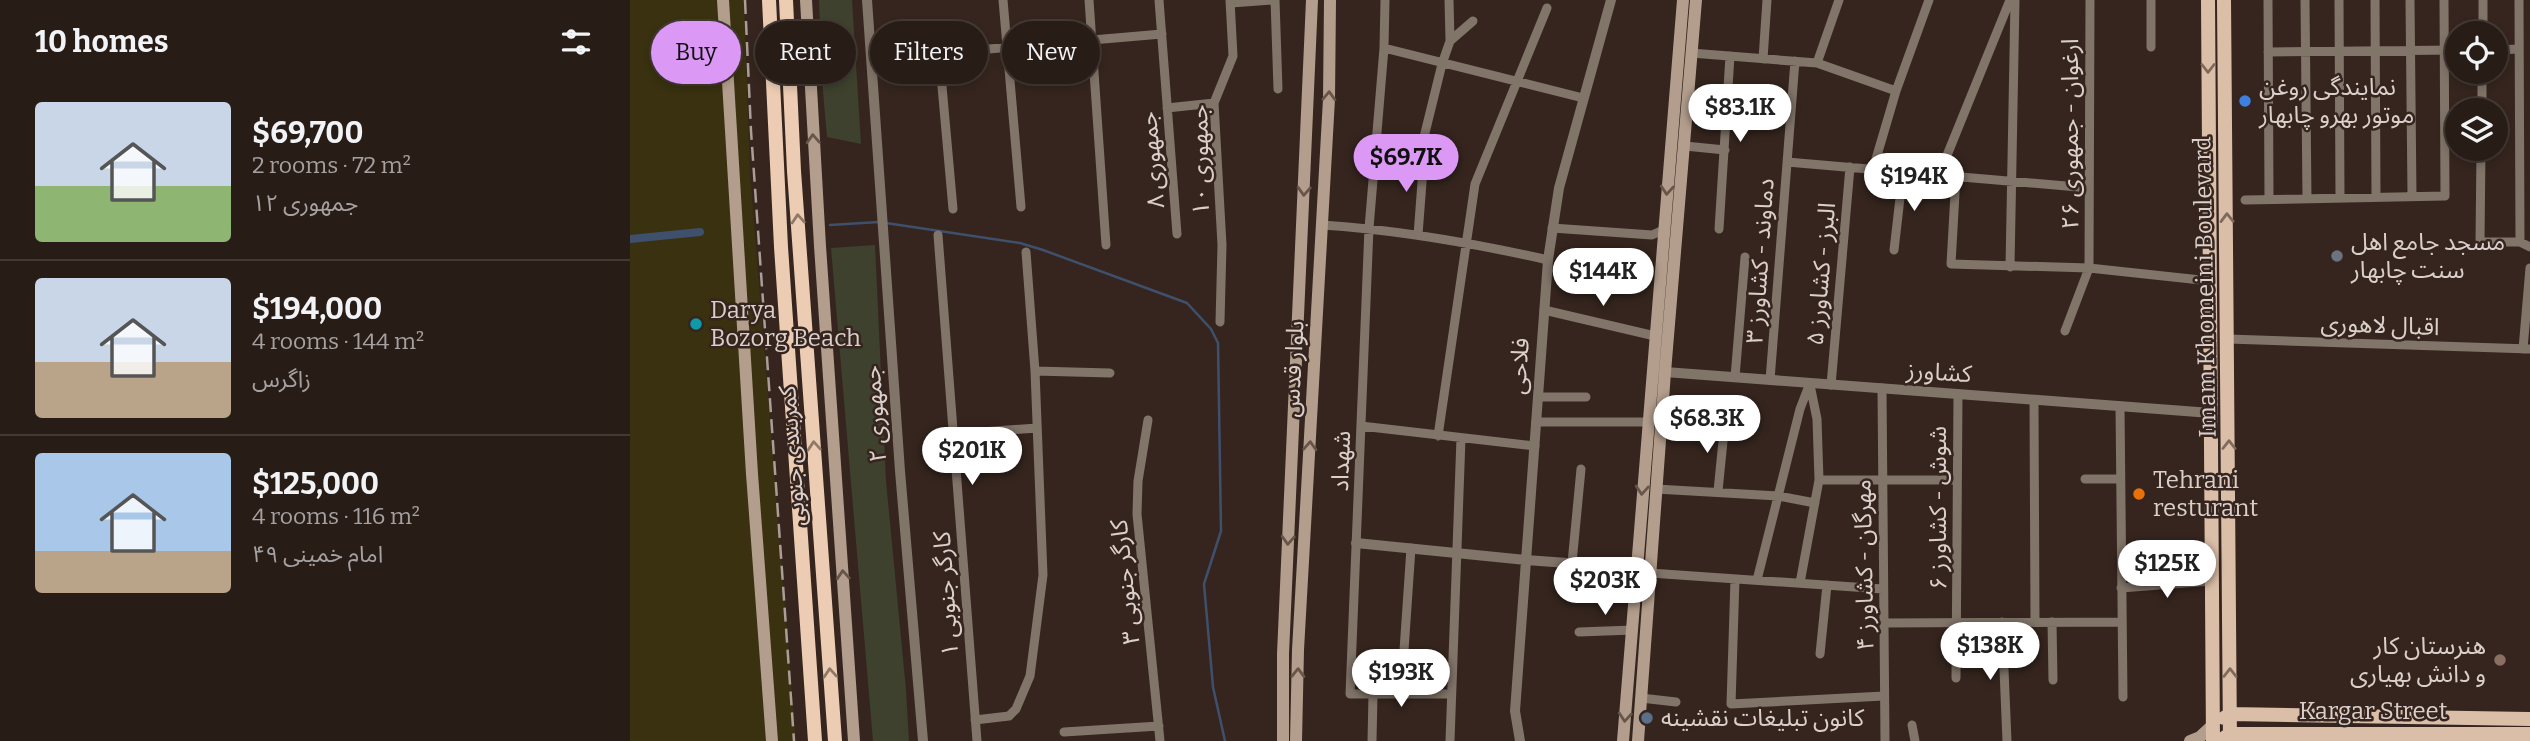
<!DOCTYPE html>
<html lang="en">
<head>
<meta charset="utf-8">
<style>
  :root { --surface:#281c16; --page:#30251f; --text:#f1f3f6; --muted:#a5a1a1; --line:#443a35; --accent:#db99f5 }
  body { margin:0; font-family:Bitter,"Noto Sans Arabic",serif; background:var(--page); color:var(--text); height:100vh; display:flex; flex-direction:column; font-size:26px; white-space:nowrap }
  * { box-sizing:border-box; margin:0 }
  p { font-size:23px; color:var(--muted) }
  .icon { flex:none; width:38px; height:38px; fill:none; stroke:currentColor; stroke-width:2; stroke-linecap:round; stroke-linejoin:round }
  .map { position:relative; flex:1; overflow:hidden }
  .sheet { display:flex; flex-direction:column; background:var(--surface); width:630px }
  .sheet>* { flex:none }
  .guide { position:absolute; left:21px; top:21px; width:665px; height:63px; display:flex; gap:14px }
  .controls { position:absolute; left:1815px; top:21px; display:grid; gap:14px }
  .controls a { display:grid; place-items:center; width:63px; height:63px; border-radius:50%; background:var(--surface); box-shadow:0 4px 10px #0003,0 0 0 2px var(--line); font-size:35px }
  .price { position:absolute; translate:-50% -60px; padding:0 16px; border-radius:24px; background:#fff; color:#222; font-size:23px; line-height:46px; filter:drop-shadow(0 2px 4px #0008) }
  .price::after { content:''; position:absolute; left:50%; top:42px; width:21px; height:16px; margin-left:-10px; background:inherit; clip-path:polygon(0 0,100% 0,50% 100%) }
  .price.on { background:var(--accent); color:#111 }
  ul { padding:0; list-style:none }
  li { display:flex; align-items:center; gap:21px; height:175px; padding:0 35px }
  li+li { border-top:2px solid var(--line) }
  li span { display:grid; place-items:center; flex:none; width:196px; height:140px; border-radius:7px; color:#555 }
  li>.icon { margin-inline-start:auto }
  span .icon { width:84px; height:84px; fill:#fffc; stroke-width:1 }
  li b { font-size:30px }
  h2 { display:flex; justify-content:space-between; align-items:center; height:84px; padding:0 35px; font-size:30px }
  .tag { padding:0 24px; border-radius:32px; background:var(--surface); box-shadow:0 4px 10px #0003,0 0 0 2px var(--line); font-size:24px; line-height:63px }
  .tag.on { background:var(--accent); color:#111 }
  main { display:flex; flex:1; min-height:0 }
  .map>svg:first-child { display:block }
  .green { fill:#3d412d }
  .sand { fill:#393110 }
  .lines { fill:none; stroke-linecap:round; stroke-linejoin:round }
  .stream { stroke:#3f506c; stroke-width:2.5 }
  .canal { stroke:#3f506c; stroke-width:8 }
  .minor { stroke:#817469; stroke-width:9 }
  .tertiary { stroke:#817469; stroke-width:10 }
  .secondary { stroke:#b39e8d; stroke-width:12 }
  .primary { stroke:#dabea8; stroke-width:14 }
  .trunk { stroke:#eccdb4; stroke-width:14 }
  .rail { stroke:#ab9e99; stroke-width:2.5; stroke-dasharray:14 7; stroke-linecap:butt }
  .oneway { stroke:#7f6a5c }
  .oneway2 { stroke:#67554a }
  .oneway3 { stroke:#907969 }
  .shop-dot { fill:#3f7fe0; stroke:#35251e; stroke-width:2.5 }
  .worship-dot { fill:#6b7280; stroke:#35251e; stroke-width:2.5 }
  .culture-dot { fill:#0f9aa8; stroke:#35251e; stroke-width:2.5 }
  .food-dot { fill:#e8710a; stroke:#35251e; stroke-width:2.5 }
  .education-dot { fill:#8d6e63; stroke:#35251e; stroke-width:2.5 }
  .service-dot { fill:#5c6f8a; stroke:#35251e; stroke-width:2.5 }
  .labels { text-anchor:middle; stroke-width:5; stroke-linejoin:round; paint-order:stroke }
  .poi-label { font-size:24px; fill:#dacfcb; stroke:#35251e; text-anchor:start }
  .street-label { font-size:24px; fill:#dacfcb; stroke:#35251e }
</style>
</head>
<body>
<main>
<section class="sheet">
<h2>10 homes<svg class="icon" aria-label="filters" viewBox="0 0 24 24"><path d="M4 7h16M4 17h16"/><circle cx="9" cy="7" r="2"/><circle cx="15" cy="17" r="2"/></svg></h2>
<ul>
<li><span style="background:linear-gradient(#c9d6e8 60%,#8fb573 0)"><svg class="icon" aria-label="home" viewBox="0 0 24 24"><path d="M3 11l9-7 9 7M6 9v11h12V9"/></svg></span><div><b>$69,700</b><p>2 rooms · 72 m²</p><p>جمهوری ۱۲</p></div></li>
<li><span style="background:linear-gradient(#c9d6e8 60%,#b9a48a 0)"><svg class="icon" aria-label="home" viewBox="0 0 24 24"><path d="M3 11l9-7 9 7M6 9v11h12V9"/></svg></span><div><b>$194,000</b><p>4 rooms · 144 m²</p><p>زاگرس</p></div></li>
<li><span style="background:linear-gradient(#a9c7e8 70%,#b9a48a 0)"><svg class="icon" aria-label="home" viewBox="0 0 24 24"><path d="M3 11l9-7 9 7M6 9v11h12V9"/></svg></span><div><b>$125,000</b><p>4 rooms · 116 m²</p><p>امام خمینی ۴۹</p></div></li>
</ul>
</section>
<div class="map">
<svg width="1900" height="741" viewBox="0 0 1900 741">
  <rect width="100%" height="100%" fill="#35251e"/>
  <!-- green -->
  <path class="green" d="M189,0H222L231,144L197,137L192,81Z
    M245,245L256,481L276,690L279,741H243L201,248Z"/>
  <!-- sand -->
  <path class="sand" d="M0,0H114L120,172L166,741H0Z"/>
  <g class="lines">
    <!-- stream -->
    <path class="stream" d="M256,223L390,243L413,250L557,303L581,329L588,343L591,531L574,584L583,687L595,741
      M200,225L249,222"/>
    <!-- canal -->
    <path class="canal" d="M0,239L70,232"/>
    <!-- minor -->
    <path class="minor" d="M373,0L391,207
      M459,0L476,245
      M529,0L547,234
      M645,0L648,89
      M755,0L754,48L739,228L720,694H821
      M819,0L820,41
      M1521,0V47
      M1638,0L1639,199
      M1675,0L1677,199
      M1709,0L1710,198
      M1745,0L1746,197
      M1780,0L1782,196
      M1889,0L1890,242
      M601,3L643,0
      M1853,33V0
      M754,48L953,98
      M1866,50L1889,49
      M1638,52L1827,50
      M309,53L323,209
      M1061,53L1187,63L1266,91
      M242,59L532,34
      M1133,59L1137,0
      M1187,63L1209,0
      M537,108L584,103
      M1852,110V72
      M794,137L812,64L820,41L843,21
      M1055,146L1095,150
      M1851,149L1850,242H1890L1900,247
      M1157,162L1459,188
      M1243,169L1266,91L1299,0
      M1309,175L1380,0
      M1326,176L1321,264L1459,268L1580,281
      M1615,200L1815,196L1814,0
      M692,225C769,230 843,243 918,260
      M922,228L1022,235L1033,230
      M1089,229L1100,56
      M308,235L347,741
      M788,235L794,156
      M1264,250L1273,172
      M1380,267L1385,0
      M914,310L1025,336
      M590,322L592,245L584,103L603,56L600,0
      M1435,331L1459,268L1460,0
      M1598,339L1900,349
      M1893,349L1900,268
      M405,371L480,373
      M1105,377L1115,257
      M1140,380L1165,61
      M1180,385L1187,419L1189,480
      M1201,385L1220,167
      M1252,388L1255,741
      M908,397H956
      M1404,400L1405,622
      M1490,406L1493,697
      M518,420L508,481L507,514L530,741
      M906,422H1017
      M731,426L905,446
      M323,434L407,428
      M808,436L845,184L917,8
      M1455,479H1490
      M1026,489L1148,496L1185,503
      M1088,491L1095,421
      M942,563L951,469
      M1020,573L1253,589
      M1105,579L1101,704L1254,696
      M1127,580L1170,409L1180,383
      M1170,583L1189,480H1327
      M1491,588L1581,581
      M1372,622L1377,741
      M1422,622L1423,680
      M1254,623L1491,622
      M949,632L1003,630
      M1190,654L1197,585
      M1326,678L1328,394
      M771,694L781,548
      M1011,698L1046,702
      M345,720L379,716L386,709L400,676L413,575L405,371L396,252
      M1282,725L1285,741
      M434,732L529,726
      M742,741L743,694
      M820,741L831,438"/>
    <!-- tertiary -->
    <path class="tertiary" d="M237,0L270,471L293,741
      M1035,372L1581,413
      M726,543L896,560L1006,568
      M890,741L885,711L918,260L929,188L981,0"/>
    <!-- secondary -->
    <path class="secondary" d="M93,0L122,474L142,741
      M176,0L190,246L224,741
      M653,741V654L682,0
      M666,741L668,650L699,99L700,0
      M993,741L1053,0
      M1008,741L1035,372L1066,0
      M1560,741L1570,737L1583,725"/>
    <!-- primary -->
    <path class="primary" d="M1578,0L1583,741
      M1594,0L1600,741
      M1594,718L1600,714L1900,719
      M1594,738L1600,734H1900"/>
    <!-- trunk -->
    <path class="trunk" d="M139,0L151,247L185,741
      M156,0L164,171L205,741"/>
    <!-- rail -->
    <path class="rail" d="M115,0L121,131L164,741"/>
  </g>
  <!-- one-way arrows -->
  <defs><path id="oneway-chevron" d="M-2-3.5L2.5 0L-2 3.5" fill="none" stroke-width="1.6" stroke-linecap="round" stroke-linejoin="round" transform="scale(1.75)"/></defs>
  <g class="oneway">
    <use href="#oneway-chevron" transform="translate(1578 68) rotate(90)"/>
    <use href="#oneway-chevron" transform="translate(1597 218) rotate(-91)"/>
    <use href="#oneway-chevron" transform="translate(1599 445) rotate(-90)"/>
    <use href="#oneway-chevron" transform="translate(1600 673) rotate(-90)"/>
  </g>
  <g class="oneway2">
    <use href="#oneway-chevron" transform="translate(699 96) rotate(-88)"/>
    <use href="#oneway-chevron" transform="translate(183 139) rotate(-93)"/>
    <use href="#oneway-chevron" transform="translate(1037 190) rotate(94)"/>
    <use href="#oneway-chevron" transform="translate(674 191) rotate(93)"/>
    <use href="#oneway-chevron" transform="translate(680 446) rotate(-87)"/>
    <use href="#oneway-chevron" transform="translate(1012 490) rotate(94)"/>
    <use href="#oneway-chevron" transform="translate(658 540) rotate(93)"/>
    <use href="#oneway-chevron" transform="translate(213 575) rotate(-94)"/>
    <use href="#oneway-chevron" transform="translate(668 673) rotate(-89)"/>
    <use href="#oneway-chevron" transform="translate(995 717) rotate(95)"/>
  </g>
  <g class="oneway3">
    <use href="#oneway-chevron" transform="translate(168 219) rotate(-94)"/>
    <use href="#oneway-chevron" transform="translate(184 446) rotate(-94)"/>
    <use href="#oneway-chevron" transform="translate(200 673) rotate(-94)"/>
  </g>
  <!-- markers -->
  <circle class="shop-dot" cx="1615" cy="101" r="7"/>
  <circle class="worship-dot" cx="1707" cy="256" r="7"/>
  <circle class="culture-dot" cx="66" cy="324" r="7"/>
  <circle class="food-dot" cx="1509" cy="494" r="7"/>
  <circle class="education-dot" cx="1870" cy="660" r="7"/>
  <circle class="service-dot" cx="1017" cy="718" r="7"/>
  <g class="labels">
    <!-- poi labels -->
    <g class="poi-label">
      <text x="1629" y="95">نمایندگی روغن<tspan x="1629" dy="28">موتور بهرو چابهار</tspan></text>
      <text x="1721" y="250">مسجد جامع اهل<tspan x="1721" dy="28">سنت چابهار</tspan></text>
      <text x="80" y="318">Darya<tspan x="80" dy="28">Bozorg Beach</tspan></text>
      <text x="1523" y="488">Tehrani<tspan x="1523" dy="28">resturant</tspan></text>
      <text x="1856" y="654" text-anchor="end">هنرستان کار<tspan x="1856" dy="28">و دانش بهیاری</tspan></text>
      <text x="1031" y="726">کانون تبلیغات نقشینه</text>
    </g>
    <!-- street labels -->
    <g class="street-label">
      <text transform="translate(1440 134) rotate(-90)" y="8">ارغوان - جمهوری ۲۶</text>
      <text transform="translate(522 160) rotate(-95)" y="8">جمهوری ۸</text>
      <text transform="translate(570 160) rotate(-91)" y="8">جمهوری ۱۰</text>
      <text transform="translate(1130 261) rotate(-86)" y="8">دماوند - کشاورز ۳</text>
      <text transform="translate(1191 274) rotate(-85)" y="8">البرز - کشاورز ۵</text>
      <text transform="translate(1575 287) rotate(-91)" y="8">Imam Khomeini Boulevard</text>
      <text transform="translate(1750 325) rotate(2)" y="8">اقبال لاهوری</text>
      <text transform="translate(889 366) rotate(-86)" y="8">فلاحی</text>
      <text transform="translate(663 369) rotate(-87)" y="8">بلوار قدس</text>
      <text transform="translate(1309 372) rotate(4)" y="8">کشاورز</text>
      <text transform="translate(245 414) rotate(-94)" y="8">جمهوری ۲</text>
      <text transform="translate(162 456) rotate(-94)" y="8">کمربندی جنوبی</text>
      <text transform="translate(711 461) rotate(-88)" y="8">شهداد</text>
      <text transform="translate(1308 508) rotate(-90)" y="8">شوش - کشاورز ۶</text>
      <text transform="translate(1234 565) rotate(-91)" y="8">مهرگان - کشاورز ۴</text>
      <text transform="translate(495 582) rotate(-96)" y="8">کارگر جنوبی ۳</text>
      <text transform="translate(316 594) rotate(-94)" y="8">کارگر جنوبی ۱</text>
      <text x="1743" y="719">Kargar Street</text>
    </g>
  </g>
</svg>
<div class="controls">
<a><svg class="icon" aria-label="locate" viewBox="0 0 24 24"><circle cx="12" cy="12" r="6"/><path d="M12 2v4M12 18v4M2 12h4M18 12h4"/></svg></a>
<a><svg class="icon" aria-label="layers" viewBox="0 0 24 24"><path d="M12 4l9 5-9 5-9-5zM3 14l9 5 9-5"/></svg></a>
</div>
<b class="price" style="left:1110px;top:144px">$83.1K</b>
<b class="price on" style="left:776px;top:194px">$69.7K</b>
<b class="price" style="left:1284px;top:213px">$194K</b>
<b class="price" style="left:973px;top:308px">$144K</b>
<b class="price" style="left:1077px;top:455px">$68.3K</b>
<b class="price" style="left:342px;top:487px">$201K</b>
<b class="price" style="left:1537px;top:600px">$125K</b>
<b class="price" style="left:975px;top:617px">$203K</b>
<b class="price" style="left:1360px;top:682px">$138K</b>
<b class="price" style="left:771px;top:709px">$193K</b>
<div class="guide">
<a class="tag on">Buy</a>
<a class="tag">Rent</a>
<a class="tag">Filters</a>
<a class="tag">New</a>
</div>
</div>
</main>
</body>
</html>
